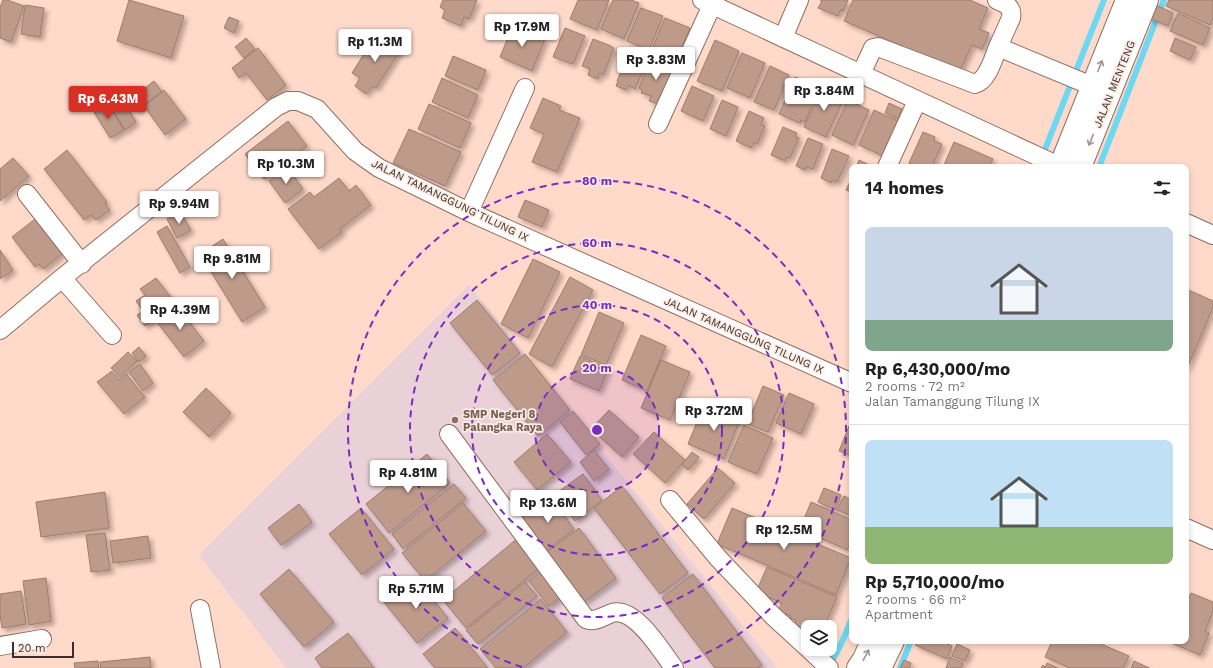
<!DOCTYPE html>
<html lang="en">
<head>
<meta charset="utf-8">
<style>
  :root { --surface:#fff; --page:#f2f2f2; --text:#222; --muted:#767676; --line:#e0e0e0; --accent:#d93025 }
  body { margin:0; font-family:"Work Sans",sans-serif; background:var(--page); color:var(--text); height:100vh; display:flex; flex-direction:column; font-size:15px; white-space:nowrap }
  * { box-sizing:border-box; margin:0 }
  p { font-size:13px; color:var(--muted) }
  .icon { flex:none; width:22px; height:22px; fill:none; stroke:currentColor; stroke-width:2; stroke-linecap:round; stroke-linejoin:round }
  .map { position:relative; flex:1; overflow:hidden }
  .details { position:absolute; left:849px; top:164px; width:340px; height:480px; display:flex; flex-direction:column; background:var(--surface); border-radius:8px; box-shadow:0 2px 6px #0003 }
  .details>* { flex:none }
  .tools { position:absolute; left:801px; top:620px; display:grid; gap:8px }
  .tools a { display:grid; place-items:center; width:36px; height:36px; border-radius:8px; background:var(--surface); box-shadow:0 2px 6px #0003; font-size:20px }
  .scale { position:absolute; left:12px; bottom:10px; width:62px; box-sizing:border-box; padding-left:4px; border:2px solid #3c2d27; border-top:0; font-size:11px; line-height:14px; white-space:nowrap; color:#3c2d27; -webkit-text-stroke:3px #fbece5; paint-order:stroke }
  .price { position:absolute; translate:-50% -34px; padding:0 9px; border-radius:4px; background:#fff; color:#222; font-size:13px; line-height:26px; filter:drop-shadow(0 1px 2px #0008) }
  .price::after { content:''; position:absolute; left:50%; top:24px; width:12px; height:9px; margin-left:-6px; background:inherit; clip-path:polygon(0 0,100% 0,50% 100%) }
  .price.selected { background:var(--accent); color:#fff }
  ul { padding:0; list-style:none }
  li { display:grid; align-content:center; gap:8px; height:212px; padding:0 16px }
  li+li { border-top:1px solid var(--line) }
  li span { display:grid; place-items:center; height:124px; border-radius:8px; color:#555 }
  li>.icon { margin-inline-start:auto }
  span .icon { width:72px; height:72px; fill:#fffc; stroke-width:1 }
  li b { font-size:17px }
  h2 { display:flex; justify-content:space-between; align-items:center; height:48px; padding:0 16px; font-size:17px }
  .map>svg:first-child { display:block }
  .education { fill:#ead1d7 }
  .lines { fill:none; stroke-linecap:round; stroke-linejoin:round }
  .stream { stroke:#6dd8f1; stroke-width:6 }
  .building { fill:#be9a8b; stroke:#9d7b6d; filter:url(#shadow) }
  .minor-casing { stroke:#906e60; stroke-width:20 }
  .tertiary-casing { stroke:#906e60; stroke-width:24 }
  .minor { stroke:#fff; stroke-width:18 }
  .tertiary { stroke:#fff; stroke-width:22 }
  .oneway { stroke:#9e9693 }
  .ring { fill:none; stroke:#7b2cbf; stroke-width:2; stroke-dasharray:7 5 }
  .education-dot { fill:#8d6e63; stroke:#fbece5; stroke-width:1.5 }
  .labels { text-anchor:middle; stroke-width:3.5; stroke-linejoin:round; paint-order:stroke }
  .street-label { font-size:11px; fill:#3c2d27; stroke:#fbece5 }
  .education-label { font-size:11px; font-weight:bold; fill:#785e54; stroke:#fbece5; text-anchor:start }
  .centre { fill:#7b2cbf; stroke:#fbece5; stroke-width:2 }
  .ring-label { font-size:12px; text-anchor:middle; font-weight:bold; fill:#7b2cbf; stroke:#fbece5; stroke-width:3.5; stroke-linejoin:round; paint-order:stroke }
</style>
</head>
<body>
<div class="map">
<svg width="1213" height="668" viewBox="0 0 1213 668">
  <defs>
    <filter id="shadow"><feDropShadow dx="3.5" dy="3.5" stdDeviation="2" flood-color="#0004"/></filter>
  </defs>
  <rect width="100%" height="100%" fill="#ffd9c9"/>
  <!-- education -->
  <path class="education" d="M469,285L777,668H286L199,555Z"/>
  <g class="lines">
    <!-- stream -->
    <path class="stream" d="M1038,167L1104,0
      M1099,167L1164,0
      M830,665L842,642L852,618
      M900,668L911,641"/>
  </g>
  <!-- building -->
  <path class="building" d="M3,0H7L24,6L11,42L0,38V7Z
    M129,0L184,16L171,58L117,41Z
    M443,0H477L469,19L464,17L461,26L442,18L445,10L440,7Z
    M578,0H609L597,30L570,19Z
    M613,0H631L639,3L624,39L601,29Z
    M820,0H848L843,11L841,9L838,16L818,8L822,1Z
    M853,0H970L988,8L979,29L989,33L982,49L972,45L960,71L844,21Z
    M1169,0H1213V19L1210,25L1166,6Z
    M1151,3L1173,13L1168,26L1146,17Z
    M25,5L44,8L40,37L21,34Z
    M641,8L663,16L649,50L627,41Z
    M1178,13L1210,28L1203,45L1170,31Z
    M229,17L239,21L234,33L224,28Z
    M665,18L690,28L675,63L651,52Z
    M513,25L545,39L532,71L500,57Z
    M565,28L585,36L573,64L553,57Z
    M377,33L401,49L376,88L372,86L366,94L355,86L360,78L352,73Z
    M246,38L255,49L244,58L235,47Z
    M1175,38L1196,47L1190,60L1170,51Z
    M593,39L611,46V47L614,48L603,75L599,73L598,79L588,75L590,69L582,66Z
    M715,40L739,51L722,91L697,81Z
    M258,48L286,85L267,100L246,73L239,78L232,68Z
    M742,53L765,63L750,98L727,88Z
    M453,56L486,70L478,90L445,76Z
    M629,56L646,64L635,89L628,85L626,90L616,86L618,81H617L627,57H628Z
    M650,61L675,71L658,104L649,101L651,96L641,93L642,90L639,88Z
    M770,66L789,75L774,110L754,102Z
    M795,77L816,86L809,101L813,102L805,122L801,120L800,123L779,114Z
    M442,78L478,95L468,118L432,102Z
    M154,81L162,92L137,110L129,100Z
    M692,86L714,96L703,121L681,111Z
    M822,88L844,98L826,137L804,127Z
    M164,90L186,119L165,135L144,106Z
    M543,98L561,106L559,110L580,118L557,172L532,162L544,134L530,128Z
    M722,100L738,107L726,136L710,129Z
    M848,100L869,110L853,145L832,135Z
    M106,101L124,130L110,138L92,109Z
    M124,102L136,122L125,130L112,109Z
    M889,103L902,109L898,119L885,113Z
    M429,104L471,123L460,148L418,129Z
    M874,110L898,121L883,156L859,145Z
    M749,111L764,118L761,125L765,126L757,144L754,142L751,148L736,141Z
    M288,121L307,146L264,179L245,154Z
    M783,127L797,133L795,137L799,138L790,158L786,157L785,161L771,155Z
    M409,129L461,152L445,186L393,163Z
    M923,132L935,137L934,141L942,144L932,167H917L909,163Z
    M808,138L823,144L813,169L806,167L805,170L796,166Z
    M954,142L993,159L989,167H943Z
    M832,149L849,156L837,182L832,180L831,183L821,178Z
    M67,150L107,202L105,204L110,210L96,220L91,215L84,220L44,169Z
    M13,158L29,176L0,201V169Z
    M859,160L869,165L868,167H856Z
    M287,167L303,189L285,203L269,181Z
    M852,177V192L846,190Z
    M339,178L349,191L356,185L371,205L340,229L342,232L319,249L288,209L310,192L314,197Z
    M525,200L549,210L542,227L518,217Z
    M180,212L191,230L177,238L167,219Z
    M35,219L62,254L43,269L39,264L35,267L12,237Z
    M167,226L190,267L180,273L157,232Z
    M223,239L265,307L242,322L200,254Z
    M0,250L13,270L0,279Z
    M533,259L560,272L528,338L501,324Z
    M570,277L593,290L552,367L529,354Z
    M156,278L176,304L145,326L137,315L143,311L136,301L145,295L140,289Z
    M1186,289L1213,301V307L1187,369Z
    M477,300L520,353L492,375L450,323Z
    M176,305L204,341L184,357L156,321Z
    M599,312L624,323L606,365L581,355Z
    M641,335L666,346L647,391L622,380Z
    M139,347L146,356L139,362L132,353Z
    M128,352L137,361L120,377L111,368Z
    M525,354L570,410L538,436L493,380Z
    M580,356L608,369L599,391L570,379Z
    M661,360L690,372L670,420L641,408Z
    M140,364L153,383L143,391L129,372Z
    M112,371L119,380L126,374L145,397L124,414L97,382Z
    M763,386L784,395L768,432L747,424Z
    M206,388L231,413L209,437L183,412Z
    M789,393L814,404L801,434L776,423Z
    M704,405L740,420L724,459L688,444Z
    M609,410L639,437L622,457L591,429Z
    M573,411L600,444L586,455L560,422Z
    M744,425L773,438L757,474L728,462Z
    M849,426L852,427V456L839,451Z
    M654,432L685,460L665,483L633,454Z
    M547,434L571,462L537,490L514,462Z
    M594,450L609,469L594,481L580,462Z
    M692,452L699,457L688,470L682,464Z
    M427,454L450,483L389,533L366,504Z
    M718,468L735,483L704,519L687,504Z
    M583,474L602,500L575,521L555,494Z
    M454,484L466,498L403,549L392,534Z
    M622,486L688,573L660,594L594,508Z
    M824,488L841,495L835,510L818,502Z
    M105,492L109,528L41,537L36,502Z
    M550,496L574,529L546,551L522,518Z
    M844,496L852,500V516L837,510Z
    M811,502L852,520V539L847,550L800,529Z
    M463,503L486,531L425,581L402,553Z
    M299,504L312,522L281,545L268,528Z
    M361,508L394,549L362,575L329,534Z
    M732,508L851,558L836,595L717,544Z
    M579,528L616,578L584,602L547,552Z
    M105,533L110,570L91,572L86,535Z
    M148,536L151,558L113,563L110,541Z
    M519,537L542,566L466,628L443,600Z
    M767,567L837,597L826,622L824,621L822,627H808V637L791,630L796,620L790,618L791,616L778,611L782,603L756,592Z
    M289,569L334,622L304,647L260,594Z
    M540,572L561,597L549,606L529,581Z
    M693,574L762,665L757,668H715L662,598Z
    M414,576L448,618L417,643L383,601Z
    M46,578L51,621L29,625L23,581Z
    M525,582L537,596L478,644L466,630Z
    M21,591L26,624L2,628L0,615V594Z
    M1191,593L1213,602V611L1205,631L1209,633L1200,655L1167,641H1186V604Z
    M541,599L567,632L523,668H496L480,649Z
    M455,628L488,668H435L423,654Z
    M348,633L374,668H322L315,658Z
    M917,641H940L952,646L947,659L915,645Z
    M1052,641H1094L1129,656L1123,668H1070L1045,657Z
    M957,644L970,650L965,661L952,656Z
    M150,657L151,668H101L100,662Z
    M950,657L963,663L961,668H946Z
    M904,660L911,663L909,668H900Z
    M98,661L99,668H75L74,663Z
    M1134,661L1149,668H1131Z
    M1047,663L1058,668H1041L1043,665L1045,667Z"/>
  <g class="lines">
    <!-- minor casing -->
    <g class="minor-casing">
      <path id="minor" d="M702,0L1061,167
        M997,0C1006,4 1013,7 1011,18L998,47
        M783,38L799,0
        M861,74L873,48L878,47L975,84C988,80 993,59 998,47L1092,86
        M658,124L712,5
        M887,167L917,101
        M27,194L82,264
        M469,212L525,88
        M1186,223L1213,235
        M62,278L112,335
        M0,330L62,278L276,107L288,101H298L317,109L355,151L379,168L469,212L852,383
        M449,434L586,619C595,623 603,616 612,613C635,606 662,652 674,668
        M670,500L718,558L773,616L808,648
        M1186,528L1213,540
        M200,609L211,668
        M0,646L42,639
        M809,649L829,668"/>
    </g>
    <!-- tertiary casing -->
    <g class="tertiary-casing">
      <path id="tertiary" d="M1060,167L1127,0
        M1080,167L1147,0
        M858,668L864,659L872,641
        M880,668L893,641"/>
    </g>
    <!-- minor -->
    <use href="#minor" class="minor"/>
    <!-- tertiary -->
    <use href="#tertiary" class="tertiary"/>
  </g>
  <!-- one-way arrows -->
  <defs><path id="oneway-shaft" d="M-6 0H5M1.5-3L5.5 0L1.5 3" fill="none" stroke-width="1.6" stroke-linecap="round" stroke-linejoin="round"/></defs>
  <g class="oneway">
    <use href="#oneway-shaft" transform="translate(1100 66) rotate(-68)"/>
    <use href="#oneway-shaft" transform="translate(1091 140) rotate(112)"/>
    <use href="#oneway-shaft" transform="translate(866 655) rotate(-62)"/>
  </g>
  <!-- distance rings -->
  <circle cx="597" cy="430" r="62" fill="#7b2cbf" fill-opacity=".12"/>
  <g class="ring">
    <circle cx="597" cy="430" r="62"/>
    <circle cx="597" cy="430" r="125"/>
    <circle cx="597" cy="430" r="187"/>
    <path d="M522 667A249 249 0 1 1 672 667"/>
  </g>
  <!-- markers -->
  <circle class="education-dot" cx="455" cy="420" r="4"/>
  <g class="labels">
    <!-- street labels -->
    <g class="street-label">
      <text transform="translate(1114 84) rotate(-68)" y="4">JALAN MENTENG</text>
      <text transform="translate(450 200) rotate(26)" y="4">JALAN TAMANGGUNG TILUNG IX</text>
      <text transform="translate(744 335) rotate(24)" y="4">JALAN TAMANGGUNG TILUNG IX</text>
    </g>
    <!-- education labels -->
    <g class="education-label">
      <text x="463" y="418">SMP Negeri 8<tspan x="463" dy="13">Palangka Raya</tspan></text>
    </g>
  </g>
  <circle cx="597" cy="430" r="6" class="centre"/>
  <g class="ring-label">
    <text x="597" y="185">80 m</text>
    <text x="597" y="247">60 m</text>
    <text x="597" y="309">40 m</text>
    <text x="597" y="372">20 m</text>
  </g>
</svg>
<div class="tools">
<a><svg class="icon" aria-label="layers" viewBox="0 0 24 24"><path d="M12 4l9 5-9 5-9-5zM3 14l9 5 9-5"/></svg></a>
</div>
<div class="scale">20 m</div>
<b class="price" style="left:522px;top:48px">Rp 17.9M</b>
<b class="price" style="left:375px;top:63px">Rp 11.3M</b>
<b class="price" style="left:656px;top:81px">Rp 3.83M</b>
<b class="price" style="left:824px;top:112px">Rp 3.84M</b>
<b class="price selected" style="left:108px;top:120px">Rp 6.43M</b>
<b class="price" style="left:286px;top:185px">Rp 10.3M</b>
<b class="price" style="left:179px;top:225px">Rp 9.94M</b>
<b class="price" style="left:232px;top:280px">Rp 9.81M</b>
<b class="price" style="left:180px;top:331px">Rp 4.39M</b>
<b class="price" style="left:714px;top:432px">Rp 3.72M</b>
<b class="price" style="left:408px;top:494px">Rp 4.81M</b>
<b class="price" style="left:548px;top:524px">Rp 13.6M</b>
<b class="price" style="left:784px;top:551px">Rp 12.5M</b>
<b class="price" style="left:416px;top:610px">Rp 5.71M</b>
<section class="details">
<h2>14 homes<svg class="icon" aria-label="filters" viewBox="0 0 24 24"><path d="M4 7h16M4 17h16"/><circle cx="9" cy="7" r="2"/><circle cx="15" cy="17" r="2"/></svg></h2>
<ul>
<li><span style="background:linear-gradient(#c9d6e8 75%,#7fa58c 0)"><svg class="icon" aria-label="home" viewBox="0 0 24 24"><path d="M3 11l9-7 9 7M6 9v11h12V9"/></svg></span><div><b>Rp 6,430,000/mo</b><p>2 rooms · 72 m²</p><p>Jalan Tamanggung Tilung IX</p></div></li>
<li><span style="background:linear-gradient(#bfe0f5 70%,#8fb573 0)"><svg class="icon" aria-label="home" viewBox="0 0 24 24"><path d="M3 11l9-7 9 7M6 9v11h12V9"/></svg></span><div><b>Rp 5,710,000/mo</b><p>2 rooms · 66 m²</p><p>Apartment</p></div></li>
</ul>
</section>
</div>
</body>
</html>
